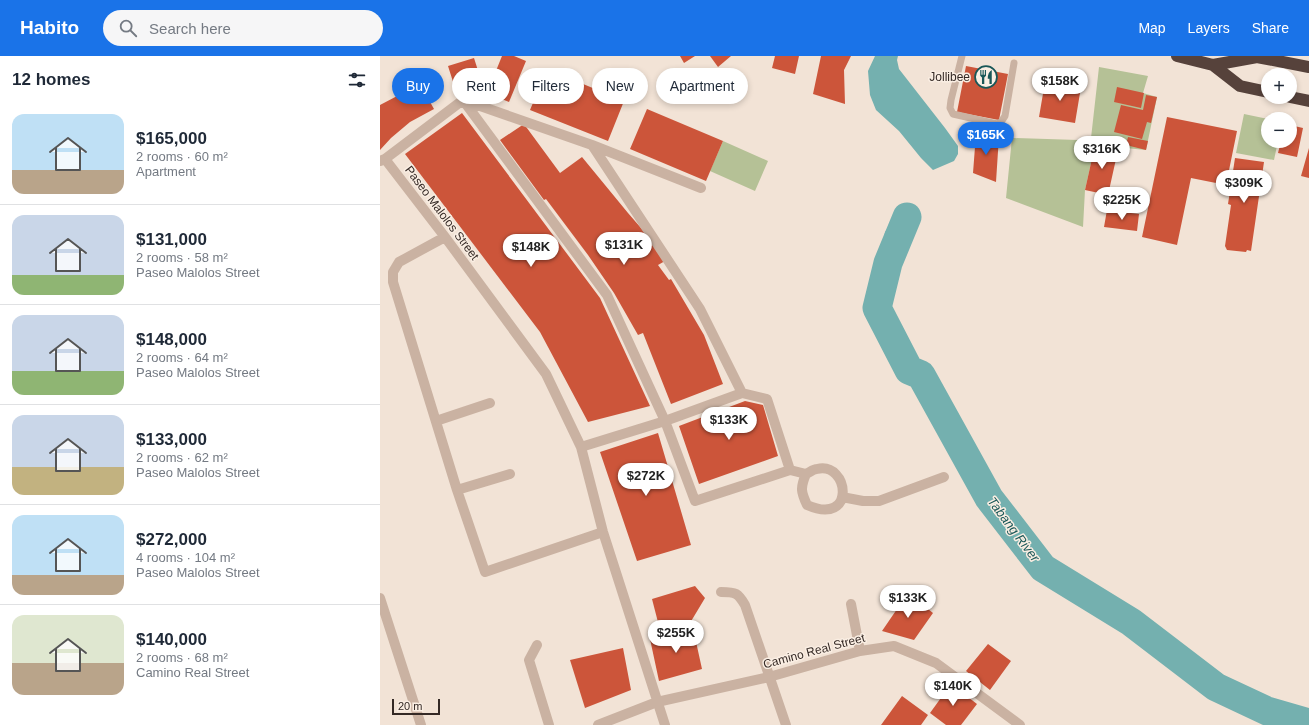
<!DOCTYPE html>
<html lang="en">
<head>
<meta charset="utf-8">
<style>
  :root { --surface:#fff; --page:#f6f6f7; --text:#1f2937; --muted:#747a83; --line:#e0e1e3; --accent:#1a73e8 }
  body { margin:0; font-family:Arial,sans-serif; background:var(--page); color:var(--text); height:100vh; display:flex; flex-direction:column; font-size:15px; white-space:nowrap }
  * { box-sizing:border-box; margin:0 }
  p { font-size:13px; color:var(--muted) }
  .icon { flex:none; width:22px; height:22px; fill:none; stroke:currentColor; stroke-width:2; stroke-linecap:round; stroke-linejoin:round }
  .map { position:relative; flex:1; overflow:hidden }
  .details { display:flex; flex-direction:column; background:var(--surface); width:380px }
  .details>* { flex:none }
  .guide { position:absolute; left:12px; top:12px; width:380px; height:36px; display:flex; gap:8px }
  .controls { position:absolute; left:881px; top:12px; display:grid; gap:8px }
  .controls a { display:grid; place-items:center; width:36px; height:36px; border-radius:50%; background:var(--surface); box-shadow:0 2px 6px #0003; font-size:20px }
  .scale { position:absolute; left:12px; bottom:10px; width:48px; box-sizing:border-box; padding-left:4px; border:2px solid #342925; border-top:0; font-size:11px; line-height:14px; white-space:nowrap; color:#342925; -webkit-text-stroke:3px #faeee3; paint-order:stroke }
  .price { position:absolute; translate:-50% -34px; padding:0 9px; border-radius:14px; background:#fff; color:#222; font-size:13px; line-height:26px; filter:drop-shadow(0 1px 2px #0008) }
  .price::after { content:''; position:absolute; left:50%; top:24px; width:12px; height:9px; margin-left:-6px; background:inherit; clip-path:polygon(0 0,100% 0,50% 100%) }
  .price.current { background:var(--accent); color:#fff }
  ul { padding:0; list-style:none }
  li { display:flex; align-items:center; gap:12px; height:100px; padding:0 12px }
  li+li { border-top:1px solid var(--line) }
  li span { display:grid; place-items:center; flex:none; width:112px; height:80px; border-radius:12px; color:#555 }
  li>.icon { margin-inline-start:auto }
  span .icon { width:48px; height:48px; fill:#fffc; stroke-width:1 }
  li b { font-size:17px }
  h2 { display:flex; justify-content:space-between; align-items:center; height:48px; padding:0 12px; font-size:17px }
  .pill { padding:0 14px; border-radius:18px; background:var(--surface); box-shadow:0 2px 6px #0003; font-size:14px; line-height:36px }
  .pill.current { background:var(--accent); color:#fff }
  header { display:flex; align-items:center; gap:24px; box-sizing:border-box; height:56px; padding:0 20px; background:var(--accent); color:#fff }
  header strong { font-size:19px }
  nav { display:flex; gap:22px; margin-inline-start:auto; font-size:14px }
  .search { width:280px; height:36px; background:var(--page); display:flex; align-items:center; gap:10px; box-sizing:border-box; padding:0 14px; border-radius:22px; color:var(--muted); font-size:15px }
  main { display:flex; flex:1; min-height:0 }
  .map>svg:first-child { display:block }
  .green { fill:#b5c196 }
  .water { fill:#74b0af }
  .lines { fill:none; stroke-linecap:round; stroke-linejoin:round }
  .river { stroke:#74b0af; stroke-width:29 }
  .building { fill:#cc553a }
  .lane { stroke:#cab2a2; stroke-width:7 }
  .street { stroke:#cab2a2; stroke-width:10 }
  .highway { stroke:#56423b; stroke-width:12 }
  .labels { text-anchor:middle; stroke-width:3; stroke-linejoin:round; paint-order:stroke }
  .poi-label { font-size:12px; fill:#342925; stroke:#faeee3; text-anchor:end }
  .street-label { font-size:12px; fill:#342925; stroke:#faeee3 }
  .water-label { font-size:13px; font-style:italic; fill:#195757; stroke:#faeee3 }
</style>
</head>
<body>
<header>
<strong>Habito</strong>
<div class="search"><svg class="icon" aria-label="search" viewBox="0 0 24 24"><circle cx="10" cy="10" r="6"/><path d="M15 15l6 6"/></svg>Search here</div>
<nav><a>Map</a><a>Layers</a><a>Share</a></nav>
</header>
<main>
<section class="details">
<h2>12 homes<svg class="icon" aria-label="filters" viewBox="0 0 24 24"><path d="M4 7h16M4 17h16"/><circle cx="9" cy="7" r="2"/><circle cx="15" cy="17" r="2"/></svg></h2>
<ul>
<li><span style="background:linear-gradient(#bfe0f5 70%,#b9a48a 0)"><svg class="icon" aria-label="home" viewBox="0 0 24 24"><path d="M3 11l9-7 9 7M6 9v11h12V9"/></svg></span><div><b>$165,000</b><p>2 rooms · 60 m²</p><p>Apartment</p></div></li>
<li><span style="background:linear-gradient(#c9d6e8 75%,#8fb573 0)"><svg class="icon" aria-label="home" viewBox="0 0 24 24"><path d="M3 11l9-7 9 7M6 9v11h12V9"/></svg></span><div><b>$131,000</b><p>2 rooms · 58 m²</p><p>Paseo Malolos Street</p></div></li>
<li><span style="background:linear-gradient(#c9d6e8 70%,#8fb573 0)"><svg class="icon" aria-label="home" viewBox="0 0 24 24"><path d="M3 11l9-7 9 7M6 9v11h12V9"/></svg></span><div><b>$148,000</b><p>2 rooms · 64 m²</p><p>Paseo Malolos Street</p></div></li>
<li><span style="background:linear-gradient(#c9d6e8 65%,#c2b280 0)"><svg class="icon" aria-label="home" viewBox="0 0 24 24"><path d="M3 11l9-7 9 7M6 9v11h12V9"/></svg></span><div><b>$133,000</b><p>2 rooms · 62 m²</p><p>Paseo Malolos Street</p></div></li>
<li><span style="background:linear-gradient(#bfe0f5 75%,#b9a48a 0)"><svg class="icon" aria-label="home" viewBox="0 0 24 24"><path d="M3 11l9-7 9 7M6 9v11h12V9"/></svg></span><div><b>$272,000</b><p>4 rooms · 104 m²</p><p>Paseo Malolos Street</p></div></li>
<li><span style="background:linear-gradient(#dfe7d0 60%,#b9a48a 0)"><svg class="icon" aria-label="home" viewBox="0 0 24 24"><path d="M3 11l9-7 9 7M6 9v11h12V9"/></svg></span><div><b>$140,000</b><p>2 rooms · 68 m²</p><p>Camino Real Street</p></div></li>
</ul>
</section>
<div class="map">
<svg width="929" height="669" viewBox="0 0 929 669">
  <rect width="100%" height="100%" fill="#f2e3d6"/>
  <!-- green -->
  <path class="green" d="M719,11L768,20L763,37L777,41L766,94L715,89L705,134L703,171L626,142L632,82L698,84L711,82Z
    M864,58L888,63V85H898L894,104L856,97Z
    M343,85L388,105L375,135L330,115Z"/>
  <!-- water -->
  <path class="water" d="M495,0H518L517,4L519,13L565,72L578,90V98L574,105L553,114L541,102L519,75L496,54L490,39L488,15Z
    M527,161L531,172L523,191L521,201L514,207L515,213L509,226L512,228L508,235L512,239L509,241V243L506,247L509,252L510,255L513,257L512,263C524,268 538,308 543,321L527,312L517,290L510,288L508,284L511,276L504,271L503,263L497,252L496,247L499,241L498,236L503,233L504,228L502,224L508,212L506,208L508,204L499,195L503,189L505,176L515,163Z"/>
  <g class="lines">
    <!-- river -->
    <path class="river" d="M527,161L508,207L497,252L529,314L541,319L609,442L663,512L751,566L836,631L887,655L929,667"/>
  </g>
  <!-- building -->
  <path class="building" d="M122,0H134L146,5L129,46L107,37Z
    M300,0H315L304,7Z
    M330,0H351L338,11Z
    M395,0H419L415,18L392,12Z
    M441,0H471L464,14L465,48L433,38Z
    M94,2L101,24L75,32L68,10Z
    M586,10L628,18L619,64L577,56Z
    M167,13L244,45L228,85L150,54Z
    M665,26L701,31L695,67L659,61Z
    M40,28L54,53L30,66L11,82L0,94V49Z
    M737,31L764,37L761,52L734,46Z
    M766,39L777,41L771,67L767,66L762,83L734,76L741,49L763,54Z
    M267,53L343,85L326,125L250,93Z
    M82,57L220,242L270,350L208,366L160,276L25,98Z
    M787,61L857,75L846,129L811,122L797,189L762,181Z
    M144,68L180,117L202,101L248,157L261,172L285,205L278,209L289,224L291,223L324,279L343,328L291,348L263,277L258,279L234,237L208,199L166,143L164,144L120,84Z
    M910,69L923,72L917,101L898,97L901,85H910Z
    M596,78L619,80L616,126L593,117Z
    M748,81L768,85L766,94L746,89Z
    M715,89L738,94L728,139L705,134Z
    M929,92V122L921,120Z
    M855,102L884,106L871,195L867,194L866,196L847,194L845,190L851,149L848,148Z
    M727,154L759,158L757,175L724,171Z
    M365,345L383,349L398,400L319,428L299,370Z
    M278,377L311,489L257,505L220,396Z
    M315,530L325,542L310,567L280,574L272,543Z
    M528,537L553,557L534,584L502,575Z
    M313,572L322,613L279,625L270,583Z
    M608,588L631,605L610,634L586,615Z
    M243,592L251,634L205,652L190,604Z
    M571,628L597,648L581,669H566L550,657Z
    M522,640L548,659L541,669H501Z"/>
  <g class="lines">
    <!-- lane -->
    <path class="lane" d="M582,0L571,44L570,52L573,58L617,68L621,66L625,60L634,7"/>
    <!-- street -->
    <path class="street" d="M83,44L212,89L321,132
      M5,103L83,44L227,239L285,365L315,445L410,414L387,343L362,337
      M0,105L5,103L65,181L166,318L201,391L223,476L285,669
      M65,181L19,206L13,216V226L77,434L105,516L223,476
      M56,365L110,347
      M201,391L285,365L362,337L320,253L212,89
      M410,414L426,418C429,417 433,413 437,413C469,405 477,471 427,449C421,436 420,432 426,418
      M77,434L130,418
      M462,441L483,445H499L564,421
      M341,536C356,536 358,537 365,549L406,669
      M0,542L41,669
      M471,548L480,595
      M157,589L149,604L169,669
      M218,669L277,646L389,621L480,595L514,590L556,607L640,669"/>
    <!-- highway -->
    <path class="highway" d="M797,0L833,9L877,1L929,11
      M833,9L860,30L888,36
      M910,41L929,45"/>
  </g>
  <!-- icons -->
  <defs>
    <g id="restaurant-ring" transform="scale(1.15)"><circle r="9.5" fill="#faeee3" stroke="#195757" stroke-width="1.5"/><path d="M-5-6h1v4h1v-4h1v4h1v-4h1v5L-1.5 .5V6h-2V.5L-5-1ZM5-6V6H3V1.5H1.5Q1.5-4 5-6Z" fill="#195757"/></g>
  </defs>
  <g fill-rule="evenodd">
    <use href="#restaurant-ring" x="606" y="21"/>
  </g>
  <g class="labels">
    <!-- poi labels -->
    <g class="poi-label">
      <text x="590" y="25">Jollibee</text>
    </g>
    <!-- street labels -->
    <g class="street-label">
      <text transform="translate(62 157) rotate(53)" y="4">Paseo Malolos Street</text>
      <text transform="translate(434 595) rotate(-15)" y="4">Camino Real Street</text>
    </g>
    <!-- water labels -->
    <g class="water-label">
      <text transform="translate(634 473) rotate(53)" y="5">Tabang River</text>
    </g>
  </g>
</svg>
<div class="controls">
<a>+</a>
<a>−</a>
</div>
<div class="scale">20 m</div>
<b class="price" style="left:680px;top:46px">$158K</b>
<b class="price current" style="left:606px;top:100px">$165K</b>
<b class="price" style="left:722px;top:114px">$316K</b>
<b class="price" style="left:864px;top:148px">$309K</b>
<b class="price" style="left:742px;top:165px">$225K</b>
<b class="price" style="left:244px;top:210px">$131K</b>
<b class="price" style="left:151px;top:212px">$148K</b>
<b class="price" style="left:349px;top:385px">$133K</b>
<b class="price" style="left:266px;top:441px">$272K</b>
<b class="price" style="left:528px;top:563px">$133K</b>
<b class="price" style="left:296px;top:598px">$255K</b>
<b class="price" style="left:573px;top:651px">$140K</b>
<div class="guide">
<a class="pill current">Buy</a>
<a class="pill">Rent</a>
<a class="pill">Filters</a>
<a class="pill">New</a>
<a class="pill">Apartment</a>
</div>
</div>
</main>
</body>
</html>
